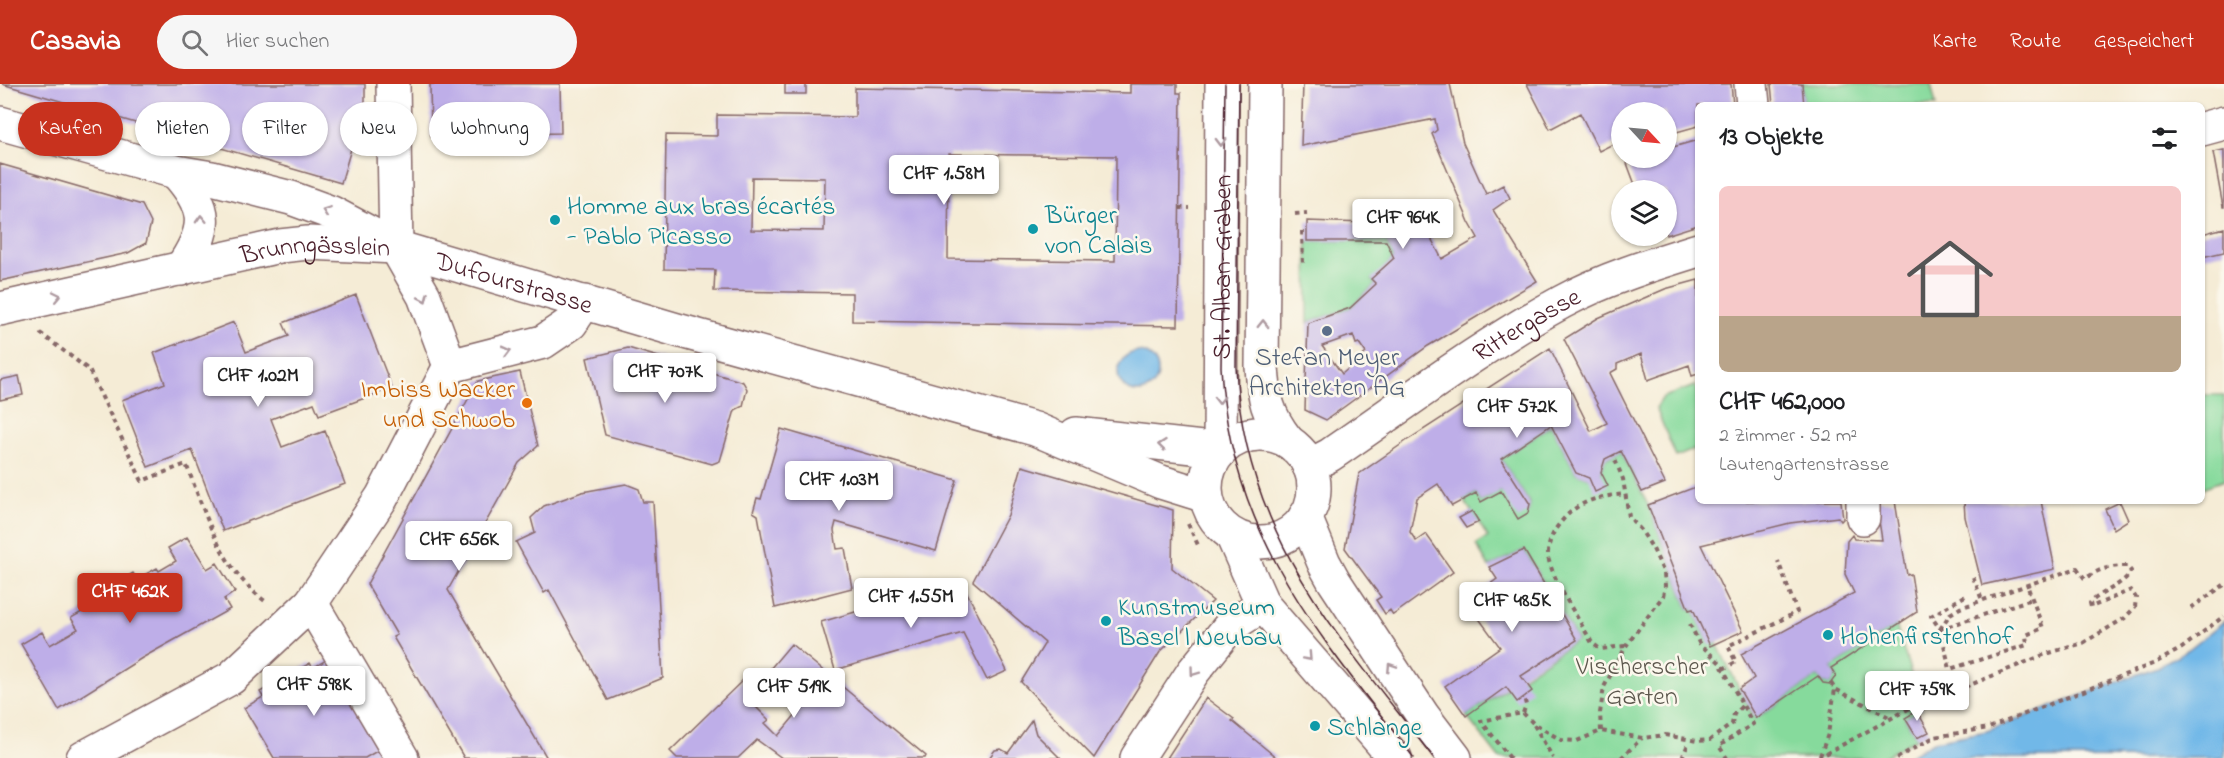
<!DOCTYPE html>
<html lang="de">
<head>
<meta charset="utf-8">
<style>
  :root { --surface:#fff; --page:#f6f6f6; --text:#202124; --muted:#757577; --accent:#c8321e }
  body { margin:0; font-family:"Indie Flower",sans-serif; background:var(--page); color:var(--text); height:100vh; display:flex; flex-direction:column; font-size:22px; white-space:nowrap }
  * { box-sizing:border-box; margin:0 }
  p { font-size:20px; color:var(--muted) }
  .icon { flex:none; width:33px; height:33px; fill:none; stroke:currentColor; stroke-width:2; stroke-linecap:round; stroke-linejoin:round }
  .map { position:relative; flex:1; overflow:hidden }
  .drawer { position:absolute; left:1695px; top:18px; width:510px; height:402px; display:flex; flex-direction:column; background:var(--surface); border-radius:9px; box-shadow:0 2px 4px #0004 }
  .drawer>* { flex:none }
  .top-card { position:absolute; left:18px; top:18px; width:570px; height:54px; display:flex; gap:12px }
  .needle { width:39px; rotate:116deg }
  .controls { position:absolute; left:1611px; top:18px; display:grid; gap:12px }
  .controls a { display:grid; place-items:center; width:66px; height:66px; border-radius:50%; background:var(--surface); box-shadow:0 2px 4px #0004; font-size:30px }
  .price { position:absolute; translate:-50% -51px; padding:0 14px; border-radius:6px; background:#fff; color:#222; font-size:20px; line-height:39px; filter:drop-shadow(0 2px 3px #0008) }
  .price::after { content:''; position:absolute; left:50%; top:36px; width:18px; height:14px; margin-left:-9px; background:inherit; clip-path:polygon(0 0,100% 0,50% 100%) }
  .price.current { background:var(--accent); color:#fff }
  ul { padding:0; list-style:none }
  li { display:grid; align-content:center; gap:12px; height:318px; padding:0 24px }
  li span { display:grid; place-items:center; height:186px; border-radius:9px; color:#555 }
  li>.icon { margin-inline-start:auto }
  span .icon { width:108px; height:108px; fill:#fffc; stroke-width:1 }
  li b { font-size:26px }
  h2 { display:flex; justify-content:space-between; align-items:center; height:72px; padding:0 24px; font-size:26px }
  .chip { padding:0 21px; border-radius:27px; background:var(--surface); box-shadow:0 2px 4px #0004; font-size:21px; line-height:54px }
  .chip.current { background:var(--accent); color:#fff }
  header { display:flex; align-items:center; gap:36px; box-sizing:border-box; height:84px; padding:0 30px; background:var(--accent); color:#fff }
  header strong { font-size:28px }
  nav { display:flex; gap:33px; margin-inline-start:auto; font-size:21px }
  .search { width:420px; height:54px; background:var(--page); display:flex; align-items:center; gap:15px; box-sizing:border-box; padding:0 21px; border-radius:33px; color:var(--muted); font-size:22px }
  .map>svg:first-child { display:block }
  .green { fill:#86da9c; stroke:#687c64; stroke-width:1.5 }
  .water { fill:#71b8e8; stroke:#5e6c8a; stroke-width:1.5 }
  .building { fill:#beaee8; fill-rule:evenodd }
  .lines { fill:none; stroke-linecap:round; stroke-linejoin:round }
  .minor-casing { stroke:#866767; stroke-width:36 }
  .major-casing { stroke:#866767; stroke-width:36 }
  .path { stroke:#866767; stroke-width:4; stroke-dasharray:4.5 4.5; stroke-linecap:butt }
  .minor { stroke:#fff; stroke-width:33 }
  .major { stroke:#fff; stroke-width:33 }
  .tram { stroke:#4a1f2b; stroke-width:1.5 }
  .oneway { stroke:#ae9aa0 }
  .culture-dot { fill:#0f9aa8; stroke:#fbf7ec; stroke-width:2 }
  .service-dot { fill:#5c6f8a; stroke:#fbf7ec; stroke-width:2 }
  .food-dot { fill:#e8710a; stroke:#fbf7ec; stroke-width:2 }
  .labels { text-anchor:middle; stroke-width:5; stroke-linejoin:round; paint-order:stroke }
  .culture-label { font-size:26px; fill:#0d838f; stroke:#fbf7ec; text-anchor:start }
  .street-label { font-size:26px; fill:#4a1f2b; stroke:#fbf7ec }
  .service-label { font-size:26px; fill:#4e5e75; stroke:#fbf7ec }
  .food-label { font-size:26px; fill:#c56008; stroke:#fbf7ec; text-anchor:end }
  .park-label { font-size:26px; fill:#5c574d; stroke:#fbf7ec }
</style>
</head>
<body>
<header>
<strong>Casavia</strong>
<div class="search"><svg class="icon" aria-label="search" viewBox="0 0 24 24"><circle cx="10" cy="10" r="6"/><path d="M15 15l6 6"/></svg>Hier suchen</div>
<nav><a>Karte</a><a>Route</a><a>Gespeichert</a></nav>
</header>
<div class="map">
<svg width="2224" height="674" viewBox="0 0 2224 674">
  <rect width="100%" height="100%" fill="#fbf7ec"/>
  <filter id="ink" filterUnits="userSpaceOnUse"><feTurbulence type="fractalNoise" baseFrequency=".0167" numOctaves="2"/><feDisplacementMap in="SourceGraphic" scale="12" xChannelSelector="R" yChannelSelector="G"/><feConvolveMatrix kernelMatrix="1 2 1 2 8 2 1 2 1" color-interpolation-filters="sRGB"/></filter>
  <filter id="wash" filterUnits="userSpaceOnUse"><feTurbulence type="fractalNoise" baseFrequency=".008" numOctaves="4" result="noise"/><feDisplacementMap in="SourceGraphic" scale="24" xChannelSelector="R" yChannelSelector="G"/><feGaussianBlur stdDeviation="1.35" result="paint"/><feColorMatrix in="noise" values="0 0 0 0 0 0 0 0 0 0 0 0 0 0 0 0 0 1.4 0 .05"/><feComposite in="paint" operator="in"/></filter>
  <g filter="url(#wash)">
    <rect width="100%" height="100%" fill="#f5ecd6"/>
    <!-- green -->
    <path class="green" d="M1802,0H1931L1936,21H1804Z
      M1307,157H1386L1394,174L1372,196L1376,200L1350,224L1308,239Z
      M1695,302L1698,308V364L1676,373L1656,324L1663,313Z
      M2202,311H2224V396L2202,404Z
      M1551,341L1576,389L1589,394L1601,388L1605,375L1621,367L1648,421L1689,526L1693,525L1710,561L1716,558L1753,632L1756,634L1818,592L1822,599L1830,600L1836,592L1831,584L1896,541L1922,625L1905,634L1917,654L1882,674H1499L1466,632L1577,556L1524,466L1489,483L1476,461L1488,453L1464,416L1476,409L1481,418L1501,407L1528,429L1530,420L1501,375Z"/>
    <!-- water -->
    <path class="water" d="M1118 288a20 20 0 1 1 40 0a20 20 0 1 1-40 0Z
      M2224,537V674H1905L1935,657L1987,647L2157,583L2189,565Z"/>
    <g id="blocks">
      <!-- building -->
      <path class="building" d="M2,0H365V17L341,99Z
        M430,0H560L561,49L431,52Z
        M785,0H806V10H785Z
        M1130,0H1177V9H1181L1178,242L852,237V209L714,207L715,186L664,185L666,51L717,52V31L855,33V4L1130,9ZM949,70L1116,72L1115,177L948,175ZM752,93L825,94L824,147L751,146Z
        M1303,0H1450L1463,59L1486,110L1503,101L1510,114L1493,126L1537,197L1428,262L1326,336L1305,326L1308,239L1350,224L1376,200L1371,195L1394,174L1386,157H1307V137L1424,141L1442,175L1478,154L1469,138L1432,50L1437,46L1435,35L1301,62ZM1353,251L1356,260L1359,259L1366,269L1342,290L1322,262Z
        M1527,0H1731L1733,21H1698V42L1666,51V28H1622V67L1617,58L1599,67L1580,29L1550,45Z
        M1771,0H1802L1804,21H1773Z
        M1698,56V141L1666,151V106H1637L1625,74H1666V65Z
        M2224,66V123H2223L2213,68Z
        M0,80L142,121L151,139L146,159L128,169L0,197Z
        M2224,144V168L2202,173V150Z
        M1698,196V290L1692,292L1689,281L1648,296L1641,270L1617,280V285L1610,289L1665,399L1642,408L1621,367L1605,375L1601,388L1608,402L1595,408L1589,394L1576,389L1551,341L1501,375L1530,420L1528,429L1518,435L1501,407L1481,418L1476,409L1452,422L1438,400L1417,414L1410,448L1416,457L1426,450L1453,488L1393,531L1390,526L1385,530L1376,516L1381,513L1345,464L1359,390L1409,355L1550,264L1591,347L1607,339L1564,255L1598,234L1665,205Z
        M356,211L392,304L319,331L314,319L271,335L282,363L325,347L345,400L223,447L192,366L148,383L122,316L165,299L154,269L234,238L246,268L289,252L283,239Z
        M628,264L743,298L747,305L743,322L735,326L720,377L712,380L605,351L587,274Z
        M520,288L538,362L519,379L448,506L547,674H464L393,553L397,551L367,500L478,297Z
        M19,292L23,311L0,316V296Z
        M781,345L957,396L936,467L836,438L834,446L837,465L845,464L852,504L775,524L758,431L753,428L757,414L761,415Z
        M1022,382L1173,426L1172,484L1213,517L1160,568L1094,674L1021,598L1045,559L973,497L1008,431Z
        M626,400L639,405L643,418H653L663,594L608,616L549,506L544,509L516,458L535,449L531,434L544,422L582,408Z
        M1698,402V417H1841L1843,435L1841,437L1838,433L1790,439L1701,461L1743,547L1710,562L1693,525L1689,526L1648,421Z
        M1876,417H1895L1907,491L1911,490L1917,528L1831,584L1836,592L1830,600L1823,599L1818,592L1756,634L1739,605L1754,594L1741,570L1854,509L1845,490L1847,457L1852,451L1854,455L1882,456Z
        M1964,417H2041L2055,485L1982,501L1965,433Z
        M2120,418L2128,436L2114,445L2105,425Z
        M1472,427L1479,438L1466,444L1459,434Z
        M187,453L207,485L217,479L235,508L224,515L230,525L142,574L59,626L21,560L42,548L50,561L78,545L71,534L91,523L87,516L133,489L137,495L157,484L159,487L176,477L168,464Z
        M1524,466L1577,556L1521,592L1532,607L1517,618L1506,603L1466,632L1445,602L1500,563L1466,517L1497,495L1489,483Z
        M961,497L1007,587L987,596L963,549L835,586L821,538Z
        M791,560L926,672L925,674H782L757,656L738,674H677L670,667L746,593L750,591L759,598ZM768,606L797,629L778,652L765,639L769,636L753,620Z
        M331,573L384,663L365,674H274L244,624L263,613L260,608L310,579L313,584Z
        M1206,614L1234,635L1232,637L1277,674H1167Z
        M1919,617L1922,625L1917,627L1929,648L1917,654L1905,634L1917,627L1913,619Z
        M1032,636L1036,650L1060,674H989L995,666L1001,665L1008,669Z"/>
    </g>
  </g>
  <g filter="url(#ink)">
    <use href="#blocks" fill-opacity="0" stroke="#866767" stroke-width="1.5"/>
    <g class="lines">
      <!-- minor casing -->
      <g class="minor-casing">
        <g id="minor">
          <path d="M393,0L396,163L424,212L450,282"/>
          <path d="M1265,0L1262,283C1264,314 1267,330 1286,355"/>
          <path d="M1751,0L1753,21"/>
          <path d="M2202,45L2224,39"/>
          <path d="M176,88C209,125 209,144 181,185"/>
          <path id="s1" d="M0,225L280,162L308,159L396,163"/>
          <path d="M450,282L543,258L571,239L585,218"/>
          <path id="s2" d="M1220,366L1222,0"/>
          <path id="s3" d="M1309,382L1330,371C1406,319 1481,262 1562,218C1604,195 1653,180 1698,166"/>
          <path d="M1863,417V434"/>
          <path d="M311,519L402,674"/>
          <path d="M83,674L231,594L311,519L382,413L450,282"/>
          <path d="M1137,674L1193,588L1230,542L1263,521"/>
        </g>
      </g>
      <!-- major casing -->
      <g class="major-casing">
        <g id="major">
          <path id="s4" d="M0,39L176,88L212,94L291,114L332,129L396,163L677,246L1035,345L1161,398L1206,412"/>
          <circle cx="1260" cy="404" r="54"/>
          <path d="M1076,350L1220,366"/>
          <path d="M1305,433L1324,479L1334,497L1423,632L1455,674"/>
          <path d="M1232,451L1263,521L1395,674"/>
        </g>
      </g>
      <!-- path -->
      <path class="path" d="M1179,124H1190
        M1295,130L1307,129
        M1302,147L1303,181
        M40,249L89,286L142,397L186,380C206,430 219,483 265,517
        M1188,440L1199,463
        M1973,493L1982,516
        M1965,512L1931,532L1940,545L1950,585L2027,561L2026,551L2043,544L2027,501
        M2191,524L2224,501
        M1690,540L1699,559L1720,579L1753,640L1719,662L1727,674
        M1940,545L1950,530L1960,524L2077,484L2085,495C2098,485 2110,482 2127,482L2131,487C2124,501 2102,507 2090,519L2091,523L2131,506L2136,514L2135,523L2125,534L2083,559L2046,570L1960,605L1951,620
        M1940,545L2032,515
        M1625,562L1600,565L1592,559C1578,533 1558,506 1549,477C1546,467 1550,455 1555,446C1574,418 1593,413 1625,410
        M1723,585L1736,578L1728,562L1797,528L1778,477
        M1831,599L1835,605L1891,634
        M1902,610L1905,627
        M1523,629L1526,621L1524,613
        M1534,641L1553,674
        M1601,647L1600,629L1604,603L1626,562L1663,512L1665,502L1664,489L1653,465L1641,446L1629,433L1623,395L1613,371
        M1820,672L1828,650L1835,605
        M1510,674L1481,637L1523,629L1533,639L1561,656L1577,657L1601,647L1643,654L1665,651L1697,657L1710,656L1732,640L1734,630L1742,622
        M1621,674L1642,654
        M1682,674L1689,658
        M1818,674L1912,623
        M1897,674L1934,653L1989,644L2155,579L2182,564L2224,532"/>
      <!-- minor -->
      <use href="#minor" class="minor"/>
      <!-- major -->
      <use href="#major" class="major"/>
      <!-- tram -->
      <path class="tram" d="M1225,0L1221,283C1229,449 1318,550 1414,674
        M1239,0L1236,283C1244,451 1336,549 1434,674"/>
    </g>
    <!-- one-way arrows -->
    <defs><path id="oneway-chevron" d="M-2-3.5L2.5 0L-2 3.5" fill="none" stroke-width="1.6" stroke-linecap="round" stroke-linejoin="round" transform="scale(1.5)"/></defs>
    <g class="oneway">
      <use href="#oneway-chevron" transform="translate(1221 58) rotate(91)"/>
      <use href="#oneway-chevron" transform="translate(326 127) rotate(-160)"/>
      <use href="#oneway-chevron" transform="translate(201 135) rotate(-92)"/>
      <use href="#oneway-chevron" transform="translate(57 212) rotate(-12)"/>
      <use href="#oneway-chevron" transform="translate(424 214) rotate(66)"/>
      <use href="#oneway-chevron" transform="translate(1263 240) rotate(-89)"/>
      <use href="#oneway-chevron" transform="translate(507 267) rotate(-15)"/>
      <use href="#oneway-chevron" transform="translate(1219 316) rotate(90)"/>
      <use href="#oneway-chevron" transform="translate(1162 361) rotate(-174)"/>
      <use href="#oneway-chevron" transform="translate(1308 573) rotate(47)"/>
      <use href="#oneway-chevron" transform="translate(1391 583) rotate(-123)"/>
      <use href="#oneway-chevron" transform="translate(1194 588) rotate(126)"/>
    </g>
  </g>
  <!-- markers -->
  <g class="culture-dot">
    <circle cx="555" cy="136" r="6"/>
    <circle cx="1033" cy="145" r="6"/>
    <circle cx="1106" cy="537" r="6"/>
    <circle cx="1828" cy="551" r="6"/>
    <circle cx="1315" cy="642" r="6"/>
  </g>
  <circle class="service-dot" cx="1327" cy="247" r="6"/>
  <circle class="food-dot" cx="527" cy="319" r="6"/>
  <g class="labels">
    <!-- culture labels -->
    <g class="culture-label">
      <text x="567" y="130">Homme aux bras écartés<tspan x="567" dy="30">- Pablo Picasso</tspan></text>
      <text x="1045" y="139">Bürger<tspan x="1045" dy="30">von Calais</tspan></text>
      <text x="1118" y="531">Kunstmuseum<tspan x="1118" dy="30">Basel | Neubau</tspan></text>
      <text x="1840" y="560">Hohenfirstenhof</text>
      <text x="1327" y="651">Schlange</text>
    </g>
    <!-- street labels -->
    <g class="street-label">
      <text dy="9" stroke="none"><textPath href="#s1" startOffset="322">Brunngässlein</textPath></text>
      <text dy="9" stroke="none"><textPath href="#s2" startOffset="183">St. Alban-Graben</textPath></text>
      <text dy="9" stroke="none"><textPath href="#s4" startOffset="540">Dufourstrasse</textPath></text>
      <text dy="9" stroke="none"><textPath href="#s3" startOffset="260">Rittergasse</textPath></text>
    </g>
    <!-- service labels -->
    <g class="service-label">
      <text x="1327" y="281">Stefan Meyer<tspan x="1327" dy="30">Architekten AG</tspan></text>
    </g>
    <!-- food labels -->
    <g class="food-label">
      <text x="515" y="313">Imbiss Wacker<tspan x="515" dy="30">und Schwob</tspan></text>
    </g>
    <!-- park labels -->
    <g class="park-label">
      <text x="1642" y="590">Vischerscher<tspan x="1642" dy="30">Garten</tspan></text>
    </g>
  </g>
</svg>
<div class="controls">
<a><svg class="needle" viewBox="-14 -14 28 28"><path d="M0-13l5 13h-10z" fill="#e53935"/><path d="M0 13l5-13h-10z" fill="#757577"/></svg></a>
<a><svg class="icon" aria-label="layers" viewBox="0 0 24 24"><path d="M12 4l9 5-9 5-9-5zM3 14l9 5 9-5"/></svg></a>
</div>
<b class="price" style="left:944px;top:122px">CHF 1.58M</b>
<b class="price" style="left:1403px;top:166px">CHF 964K</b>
<b class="price" style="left:665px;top:320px">CHF 707K</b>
<b class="price" style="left:258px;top:324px">CHF 1.02M</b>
<b class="price" style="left:1517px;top:355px">CHF 572K</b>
<b class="price" style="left:839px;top:428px">CHF 1.03M</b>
<b class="price" style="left:459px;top:488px">CHF 656K</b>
<b class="price current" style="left:130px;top:540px">CHF 462K</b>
<b class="price" style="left:911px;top:545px">CHF 1.55M</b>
<b class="price" style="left:1512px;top:549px">CHF 485K</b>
<b class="price" style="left:314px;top:633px">CHF 598K</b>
<b class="price" style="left:794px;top:635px">CHF 519K</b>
<b class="price" style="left:1917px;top:638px">CHF 759K</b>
<div class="top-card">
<a class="chip current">Kaufen</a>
<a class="chip">Mieten</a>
<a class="chip">Filter</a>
<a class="chip">Neu</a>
<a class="chip">Wohnung</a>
</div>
<section class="drawer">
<h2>13 Objekte<svg class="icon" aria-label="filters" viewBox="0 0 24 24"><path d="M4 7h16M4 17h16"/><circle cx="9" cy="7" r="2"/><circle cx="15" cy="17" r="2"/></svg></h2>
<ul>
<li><span style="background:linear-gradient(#f6c9c9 70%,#b9a48a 0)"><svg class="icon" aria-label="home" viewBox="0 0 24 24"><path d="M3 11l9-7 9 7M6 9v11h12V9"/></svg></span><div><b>CHF 462,000</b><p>2 Zimmer · 52 m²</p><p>Lautengartenstrasse</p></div></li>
</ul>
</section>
</div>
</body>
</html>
